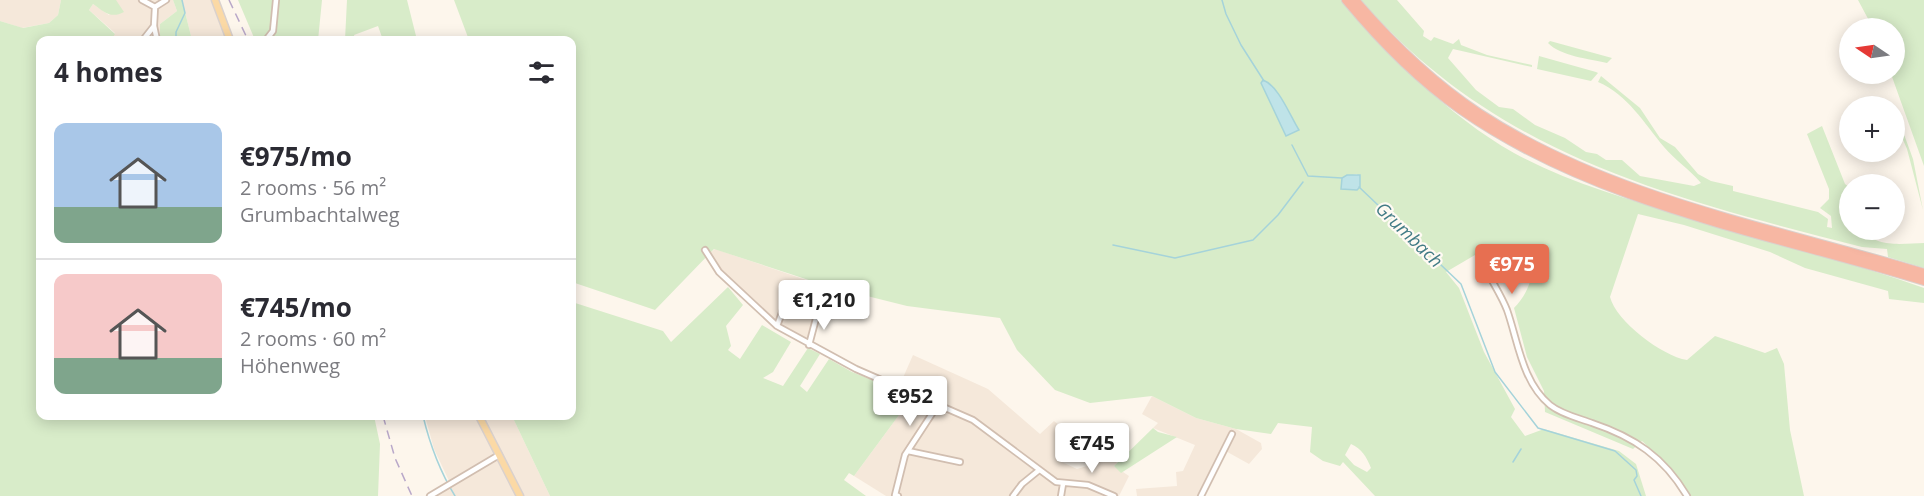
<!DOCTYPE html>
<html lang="en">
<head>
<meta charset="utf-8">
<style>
  :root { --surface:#fff; --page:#f2f2f3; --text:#2b2b33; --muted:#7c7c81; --line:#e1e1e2; --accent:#e76f51 }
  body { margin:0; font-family:"Open Sans",sans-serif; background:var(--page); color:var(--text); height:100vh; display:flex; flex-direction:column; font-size:22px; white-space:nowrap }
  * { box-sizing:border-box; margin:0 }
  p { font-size:20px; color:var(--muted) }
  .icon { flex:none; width:33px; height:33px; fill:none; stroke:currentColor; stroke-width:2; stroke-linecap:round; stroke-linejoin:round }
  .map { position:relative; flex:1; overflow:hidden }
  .sheet { position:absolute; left:36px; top:36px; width:540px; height:384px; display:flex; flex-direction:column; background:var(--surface); border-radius:12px; box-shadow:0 3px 15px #0003 }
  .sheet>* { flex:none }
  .needle { width:39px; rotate:283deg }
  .fabs { position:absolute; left:1839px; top:18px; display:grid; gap:12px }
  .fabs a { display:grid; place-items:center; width:66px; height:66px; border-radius:50%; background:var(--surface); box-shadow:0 3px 15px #0003; font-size:30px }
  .price { position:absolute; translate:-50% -51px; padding:0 14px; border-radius:6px; background:#fff; color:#222; font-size:20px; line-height:39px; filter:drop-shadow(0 2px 3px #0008) }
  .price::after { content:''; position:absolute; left:50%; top:36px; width:18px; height:14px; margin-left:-9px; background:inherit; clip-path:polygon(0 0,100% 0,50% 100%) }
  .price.current { background:var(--accent); color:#fff }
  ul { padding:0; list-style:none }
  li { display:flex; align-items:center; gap:18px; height:150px; padding:0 18px }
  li+li { border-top:2px solid var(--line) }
  li span { display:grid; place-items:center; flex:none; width:168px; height:120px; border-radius:12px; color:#555 }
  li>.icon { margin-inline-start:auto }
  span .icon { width:72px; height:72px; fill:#fffc; stroke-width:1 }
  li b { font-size:26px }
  h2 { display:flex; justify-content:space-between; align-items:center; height:72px; padding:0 18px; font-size:26px }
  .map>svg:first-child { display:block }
  .residential { fill:#f5e8da }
  .green { fill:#d8ecc9; fill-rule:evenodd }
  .water { fill:#bfe3e8; stroke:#a5d3da; stroke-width:1.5 }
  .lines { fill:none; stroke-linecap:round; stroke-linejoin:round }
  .stream { stroke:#a5d3da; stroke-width:1.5 }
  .minor-casing { stroke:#d1beb0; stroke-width:8 }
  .major-casing { stroke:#dad1cd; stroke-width:9 }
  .highway-casing { stroke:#dad1cd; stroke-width:10 }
  .minor { stroke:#fff; stroke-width:4.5 }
  .major { stroke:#fbd9a5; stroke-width:6 }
  .highway { stroke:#f7b7a3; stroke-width:8 }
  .rail { stroke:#b9a8c9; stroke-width:1.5; stroke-dasharray:9 6; stroke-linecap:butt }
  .labels { text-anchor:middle; stroke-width:4.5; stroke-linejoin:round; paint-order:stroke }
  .water-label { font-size:18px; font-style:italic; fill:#437c86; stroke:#fffaf3 }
</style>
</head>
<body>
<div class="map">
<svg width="1924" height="496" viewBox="0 0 1924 496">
  <rect width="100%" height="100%" fill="#fdf6ec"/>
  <!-- residential -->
  <path class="residential" d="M0,0H61L58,15L49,23L22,28L0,21Z
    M116,0H173L177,11L160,24V40H111L115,33L89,10L93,4L109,15Z
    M182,0H219L234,40H192Z
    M715,249L827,287L812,342L774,320L720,268L710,253Z
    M913,355L988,389L1040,434L1054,421L1070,435L1062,462L1077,469L1087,466L1106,451L1117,463L1114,466L1129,476L1119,496H886L854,476L913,396L898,389Z
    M1152,396L1196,418L1236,429L1261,443L1262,449L1249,464L1222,449L1198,496H1137L1136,489L1177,486L1176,472L1183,471L1195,445L1153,428L1158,423L1142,414Z
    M425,416H512L550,496H433L451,485L434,449Z"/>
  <!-- green -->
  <path class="green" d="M61,0H116L124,12C111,19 104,12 93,4L89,10L115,34L111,40H40V416H374L380,444L378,496H0V21L23,28L49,23L58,15Z
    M173,0H182L192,40H160V24L177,11Z
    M238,0H322L318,40H255Z
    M347,0H407L417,40H383L378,26L354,35L355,40H345Z
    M454,0H1341C1392,57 1447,115 1514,153C1567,182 1627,199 1684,216C1764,240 1845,260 1924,288V303L1889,299L1888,291L1805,268L1770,252L1684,225L1638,214L1610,297C1616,321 1662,356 1687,360L1715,336L1765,353L1777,348L1784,364L1790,430L1804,496H1688L1672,469L1642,441L1633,449L1545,412L1544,391L1527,357L1514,308C1526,296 1538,273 1528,256L1522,257L1489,272L1475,255L1446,272L1459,288L1484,352L1515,409L1511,417L1525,436L1544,429L1619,451L1636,464L1646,496H1375L1343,462L1340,466L1323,461L1310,452L1312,427L1278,423L1271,434L1236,429L1196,418L1152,396L1090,403L1055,390L1017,350L1000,318L907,306L827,286L714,249L655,310L572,282V40H469ZM1357,174L1360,179L1357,190L1341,189L1343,177ZM1351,444C1362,449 1366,456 1371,468L1367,472L1354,465L1345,455Z
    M1361,0H1397L1424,31L1423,36L1431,41L1434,37L1453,44L1459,39L1461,45L1487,55L1532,65V67L1453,49L1448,58L1476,90L1499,107L1513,109L1535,125L1565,138L1586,152L1597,154L1606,160H1622L1640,176L1694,186L1701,183C1690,170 1675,160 1664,147C1644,123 1628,95 1598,82L1601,76L1640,108L1660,138L1675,147L1698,174L1711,181L1733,186V191L1818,212L1828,219L1827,227L1832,228L1831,216L1820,208L1829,199V189L1807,134L1822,126L1845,184L1849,187L1850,230H1865C1875,249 1906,243 1924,243V268L1888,257L1887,249L1862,247C1671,198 1496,156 1361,0Z
    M1858,0H1924V166L1891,74H1894V28H1873Z
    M1550,41L1612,58L1607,63C1590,59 1560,56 1548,43Z
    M1539,56L1596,72L1598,73L1591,81L1537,69Z
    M1894,107L1913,159L1923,210L1907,149L1895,121Z
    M728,287L743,305L726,326L731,346L728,350L740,359L762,325L791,342L773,372L763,378L783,386L808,348L820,354L800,386L807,392L829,359L852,372L913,396L854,476L849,473L844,480L866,496H550L512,416H572V302L663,331L671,342Z
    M1153,428L1158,432L1177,437L1121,473L1114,466Z"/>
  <!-- water -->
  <path class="water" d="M1263,80C1279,86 1290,116 1299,130L1286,136L1261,83Z
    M1347,175H1360V187L1357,190L1341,189L1342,178Z"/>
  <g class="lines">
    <!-- stream -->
    <path class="stream" d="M1222,0L1226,14L1241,45L1264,81
      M176,40V32L185,13L182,0
      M1292,145L1308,176L1342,178
      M1359,187L1461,284L1495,372L1538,428L1615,451L1636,470L1637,476L1634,480L1641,496
      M1113,245L1175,258L1253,240L1278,215L1303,182
      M423,416C430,445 439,470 455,496
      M1513,462L1521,449"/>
    <!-- minor casing -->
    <g class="minor-casing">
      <path id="minor" d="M142,0L155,7
        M155,7L154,26L157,40
        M155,7L166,0
        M143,40L154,26
        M266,40L273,31L276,0
        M705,250L719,272L777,326L856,369L973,420L1056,482L1088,485L1114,496
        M1488,273C1494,285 1502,297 1507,310C1518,341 1522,382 1550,405C1561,414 1578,418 1592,423C1634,437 1664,457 1687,496
        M777,326L788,296
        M809,345L818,311
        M908,451L960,462
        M430,496L499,455
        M898,496L895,495L905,455L939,403
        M1013,496L1022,484L1038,471
        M1061,496L1063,484
        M1201,496L1232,434"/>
    </g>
    <!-- major casing -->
    <g class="major-casing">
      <path id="major" d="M215,0L230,40
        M479,416L520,496"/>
    </g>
    <!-- highway casing -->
    <g class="highway-casing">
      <path id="highway" d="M1346,0C1380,41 1417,79 1461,110C1597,205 1768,233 1924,281
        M1355,0C1392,43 1432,82 1479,113C1610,199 1777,228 1924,273"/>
    </g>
    <!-- minor -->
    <use href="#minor" class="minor"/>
    <!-- major -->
    <use href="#major" class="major"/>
    <!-- highway -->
    <use href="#highway" class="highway"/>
    <!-- rail -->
    <path class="rail" d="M229,0L248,40
      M383,416L395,458L412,496"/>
  </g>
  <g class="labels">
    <!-- water labels -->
    <g class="water-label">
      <text transform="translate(1409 235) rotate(44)" y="6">Grumbach</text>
    </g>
  </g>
</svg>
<div class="fabs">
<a><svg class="needle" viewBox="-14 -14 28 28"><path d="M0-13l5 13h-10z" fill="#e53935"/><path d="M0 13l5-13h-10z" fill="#7c7c81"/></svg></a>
<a>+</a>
<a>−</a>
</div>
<b class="price current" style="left:1512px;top:295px">€975</b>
<b class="price" style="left:824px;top:331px">€1,210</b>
<b class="price" style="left:910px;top:427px">€952</b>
<b class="price" style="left:1092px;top:474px">€745</b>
<section class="sheet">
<h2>4 homes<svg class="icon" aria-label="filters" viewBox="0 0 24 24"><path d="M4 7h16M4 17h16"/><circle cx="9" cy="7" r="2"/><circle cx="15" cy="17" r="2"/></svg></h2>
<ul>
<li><span style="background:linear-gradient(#a9c7e8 70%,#7fa58c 0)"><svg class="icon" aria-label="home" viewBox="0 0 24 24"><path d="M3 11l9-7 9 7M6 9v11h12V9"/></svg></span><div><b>€975/mo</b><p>2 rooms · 56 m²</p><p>Grumbachtalweg</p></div></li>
<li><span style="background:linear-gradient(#f6c9c9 70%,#7fa58c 0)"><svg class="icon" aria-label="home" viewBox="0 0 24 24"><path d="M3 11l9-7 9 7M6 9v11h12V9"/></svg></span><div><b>€745/mo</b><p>2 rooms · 60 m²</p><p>Höhenweg</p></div></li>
</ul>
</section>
</div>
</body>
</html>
